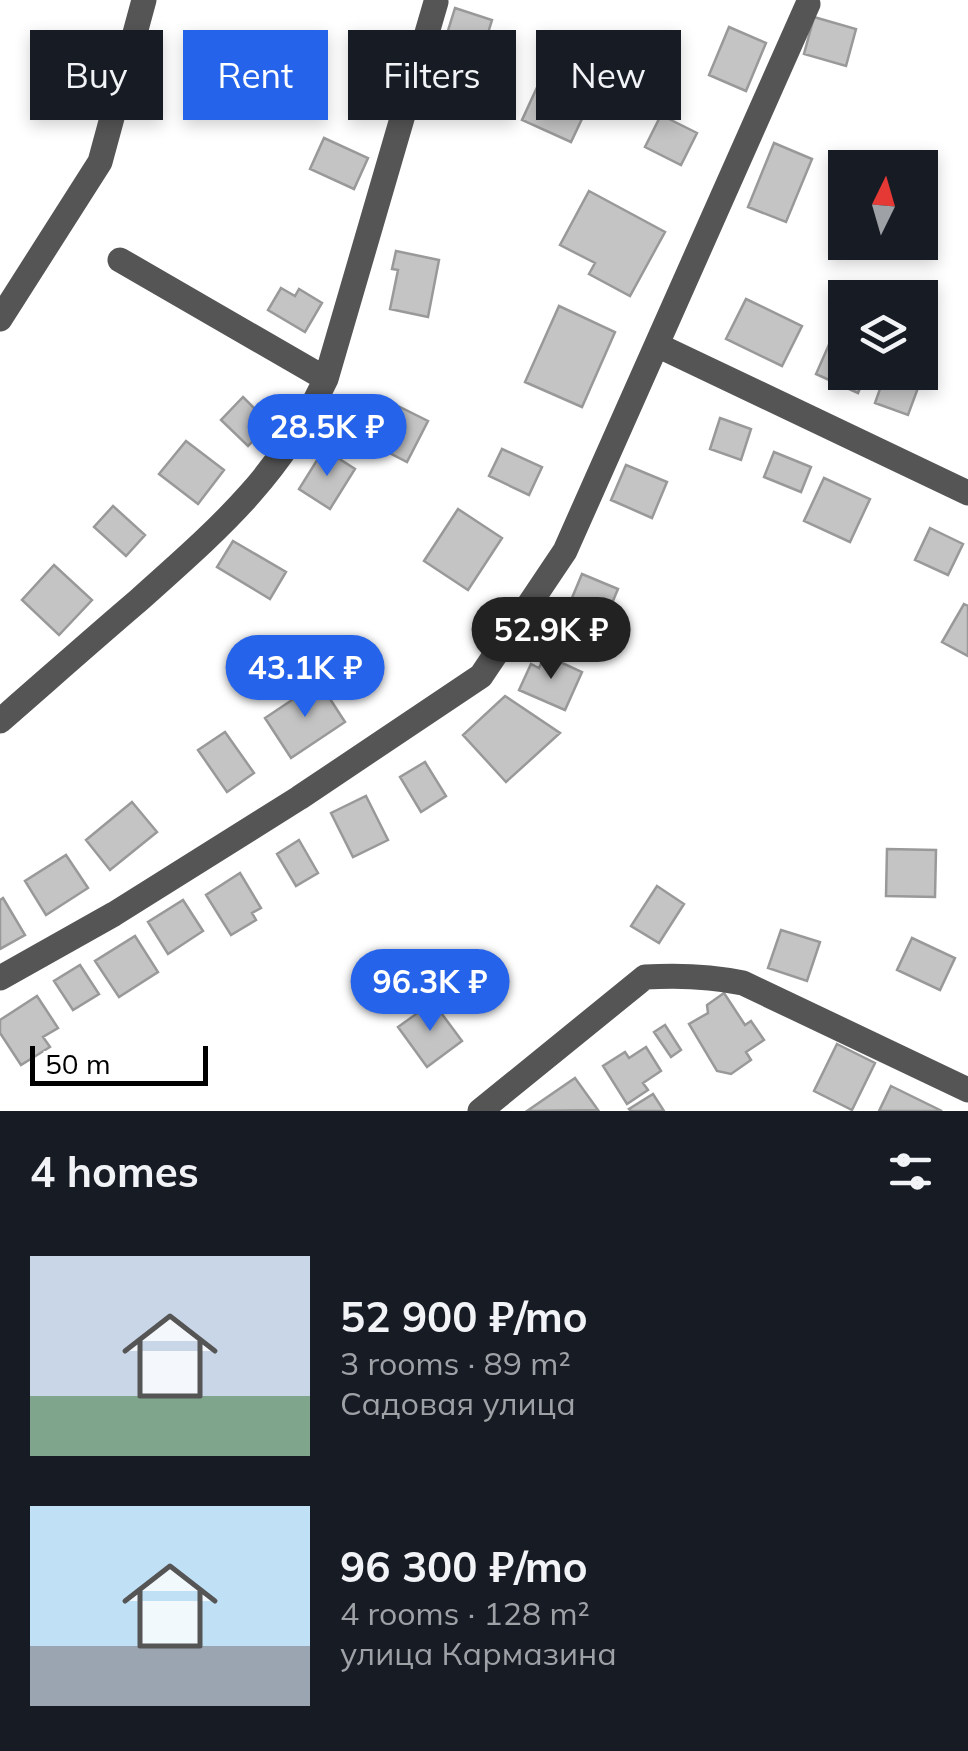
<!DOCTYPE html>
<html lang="en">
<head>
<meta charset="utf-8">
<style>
  :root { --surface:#171b24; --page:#242831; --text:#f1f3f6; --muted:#9ea1a6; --accent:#2563eb }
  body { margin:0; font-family:Mulish,sans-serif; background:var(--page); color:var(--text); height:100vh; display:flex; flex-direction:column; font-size:38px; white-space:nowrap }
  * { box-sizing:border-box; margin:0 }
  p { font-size:32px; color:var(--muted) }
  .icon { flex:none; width:55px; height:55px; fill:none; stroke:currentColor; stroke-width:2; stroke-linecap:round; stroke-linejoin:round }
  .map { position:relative; height:1111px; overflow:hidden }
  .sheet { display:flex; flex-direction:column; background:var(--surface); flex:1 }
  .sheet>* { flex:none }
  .hud { position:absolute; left:30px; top:30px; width:910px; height:90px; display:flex; gap:20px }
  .needle { width:65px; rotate:5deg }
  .controls { position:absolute; left:828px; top:150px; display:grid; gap:20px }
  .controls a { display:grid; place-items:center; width:110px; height:110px; border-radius:0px; background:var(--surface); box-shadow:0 5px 15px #0003; font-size:50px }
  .scale { position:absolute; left:30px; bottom:25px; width:178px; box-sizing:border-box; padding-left:10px; border:5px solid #000; border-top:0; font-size:28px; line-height:35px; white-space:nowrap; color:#000; -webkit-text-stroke:8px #fff; paint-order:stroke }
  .price { position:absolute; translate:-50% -85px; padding:0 22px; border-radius:35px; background:var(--accent); color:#fff; font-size:32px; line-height:65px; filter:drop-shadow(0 2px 5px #0008) }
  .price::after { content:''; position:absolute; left:50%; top:60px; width:30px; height:22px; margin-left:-15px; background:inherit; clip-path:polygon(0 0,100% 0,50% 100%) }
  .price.active { background:#222; color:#fff }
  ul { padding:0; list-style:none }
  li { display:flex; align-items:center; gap:30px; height:250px; padding:0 30px }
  li span { display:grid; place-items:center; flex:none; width:280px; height:200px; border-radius:0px; color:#555 }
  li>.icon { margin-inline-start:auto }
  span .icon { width:120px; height:120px; fill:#fffc; stroke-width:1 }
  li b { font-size:42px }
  h2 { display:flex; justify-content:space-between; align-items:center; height:120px; padding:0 30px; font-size:42px }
  .chip { padding:0 35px; border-radius:0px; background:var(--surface); box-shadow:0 5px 15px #0003; font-size:35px; line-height:90px }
  .chip.active { background:var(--accent); color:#fff }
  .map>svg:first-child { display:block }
  .building { fill:#c4c4c4; stroke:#999; stroke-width:2.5 }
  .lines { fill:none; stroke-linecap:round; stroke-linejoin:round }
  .minor { stroke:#555; stroke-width:25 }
</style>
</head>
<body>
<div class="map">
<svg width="968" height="1111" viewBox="0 0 968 1111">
  <rect width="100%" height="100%" fill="#fff"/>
  <!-- building -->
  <path class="building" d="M455,8L492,20L474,78L437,66Z
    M814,17L856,29L846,66L804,54Z
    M729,27L766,43L746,91L709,75Z
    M540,81L589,104L571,142L522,120Z
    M661,115L697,133L681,165L645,147Z
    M324,138L368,158L354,189L310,169Z
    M774,143L812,159L786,222L748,207Z
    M589,191L665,232L630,296L589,274L595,263L560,245Z
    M396,251L439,260L428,317L390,309L398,270L392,269Z
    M281,288L295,296L299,289L322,303L305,332L268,310Z
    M746,299L802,326L782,366L726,339Z
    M559,306L615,332L582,407L525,382Z
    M835,331L845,336V372H867L858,393L816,374Z
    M920,367L925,369L908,415L875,403L886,372H920Z
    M243,397L270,424L248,446L221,420Z
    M394,404L428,421L407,462L374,445Z
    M720,418L751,429L741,460L710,449Z
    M186,441L224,470L198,504L159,474Z
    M324,449L355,469L330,509L299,489Z
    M502,449L542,467L529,495L489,476Z
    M774,452L811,467L801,492L764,477Z
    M626,465L667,482L652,518L611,500Z
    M824,478L870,499L850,542L804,521Z
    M113,506L145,535L126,556L94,527Z
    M458,509L502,538L468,590L424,561Z
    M930,528L963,544L948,575L915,560Z
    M233,541L286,572L270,599L217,567Z
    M54,565L92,600L59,635L22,600Z
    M582,574L618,589L597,639L561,624Z
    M964,604L968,606V656L942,642Z
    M545,655L582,672L565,710L519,690L531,664L539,668Z
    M319,682L345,722L291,758L265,718Z
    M505,696L560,733L506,782L463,735Z
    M225,732L254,773L227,792L198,750Z
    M425,762L446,796L421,812L400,777Z
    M366,796L388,840L353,857L331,813Z
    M132,802L157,832L110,870L86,840Z
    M299,840L318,873L296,886L277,854Z
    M887,849L936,850L935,897L886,896Z
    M66,855L88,888L46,915L25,881Z
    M240,873L261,908L252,913L256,920L231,935L206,895Z
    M657,886L684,904L659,943L631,926Z
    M3,898L25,935L0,949V900Z
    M183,900L203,931L168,954L148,922Z
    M781,930L820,942L807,981L768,968Z
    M135,936L158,972L119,997L95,961Z
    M912,938L955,958L940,990L897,970Z
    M80,965L99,994L73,1010L54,981Z
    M724,993L745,1025L751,1021L764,1040L746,1052L751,1060L731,1074L717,1071L689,1024L708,1013L707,1005Z
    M37,996L58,1028L43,1037L50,1047L21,1065L0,1033V1020Z
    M433,1002L462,1041L427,1067L398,1027Z
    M665,1025L681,1050L671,1057L654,1032Z
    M837,1044L875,1063L852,1110L814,1091Z
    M646,1047L661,1071L643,1083L648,1090L627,1104L603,1066L625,1052L629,1058Z
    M575,1078L598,1110L527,1111Z
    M891,1086L942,1111H879Z
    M653,1094L664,1111H631L629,1109Z"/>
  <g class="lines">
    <!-- minor -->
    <path class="minor" d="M120,260L326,379
      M0,319L100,162L144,0
      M657,345L968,493
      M0,721C46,681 92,640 139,600C218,529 279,478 326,379L436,2
      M0,978L114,914L299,798L481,676L565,551L808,4
      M480,1111L645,977C679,975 710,976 743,983L968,1090"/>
  </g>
</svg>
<div class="controls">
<a><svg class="needle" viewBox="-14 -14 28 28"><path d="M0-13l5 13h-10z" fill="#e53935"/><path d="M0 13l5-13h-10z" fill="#9ea1a6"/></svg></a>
<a><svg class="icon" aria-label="layers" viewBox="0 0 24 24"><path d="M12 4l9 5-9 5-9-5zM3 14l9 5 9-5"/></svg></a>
</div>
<div class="scale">50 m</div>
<b class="price" style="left:327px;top:479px">28.5K ₽</b>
<b class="price active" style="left:551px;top:682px">52.9K ₽</b>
<b class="price" style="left:305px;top:720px">43.1K ₽</b>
<b class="price" style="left:430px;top:1034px">96.3K ₽</b>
<div class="hud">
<a class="chip">Buy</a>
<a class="chip active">Rent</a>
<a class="chip">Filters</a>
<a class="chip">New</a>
</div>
</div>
<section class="sheet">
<h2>4 homes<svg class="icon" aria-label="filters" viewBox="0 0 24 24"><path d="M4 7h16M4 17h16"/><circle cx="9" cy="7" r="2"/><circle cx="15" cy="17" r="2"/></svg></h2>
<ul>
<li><span style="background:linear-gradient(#c9d6e8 70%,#7fa58c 0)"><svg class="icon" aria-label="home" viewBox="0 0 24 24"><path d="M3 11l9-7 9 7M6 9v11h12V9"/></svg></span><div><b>52 900 ₽/mo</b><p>3 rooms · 89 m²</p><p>Садовая улица</p></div></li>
<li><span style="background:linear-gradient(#bfe0f5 70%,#9aa5b1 0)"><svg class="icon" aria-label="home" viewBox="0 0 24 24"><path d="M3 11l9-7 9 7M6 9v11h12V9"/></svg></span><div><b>96 300 ₽/mo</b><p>4 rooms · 128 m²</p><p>улица Кармазина</p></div></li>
</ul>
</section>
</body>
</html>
